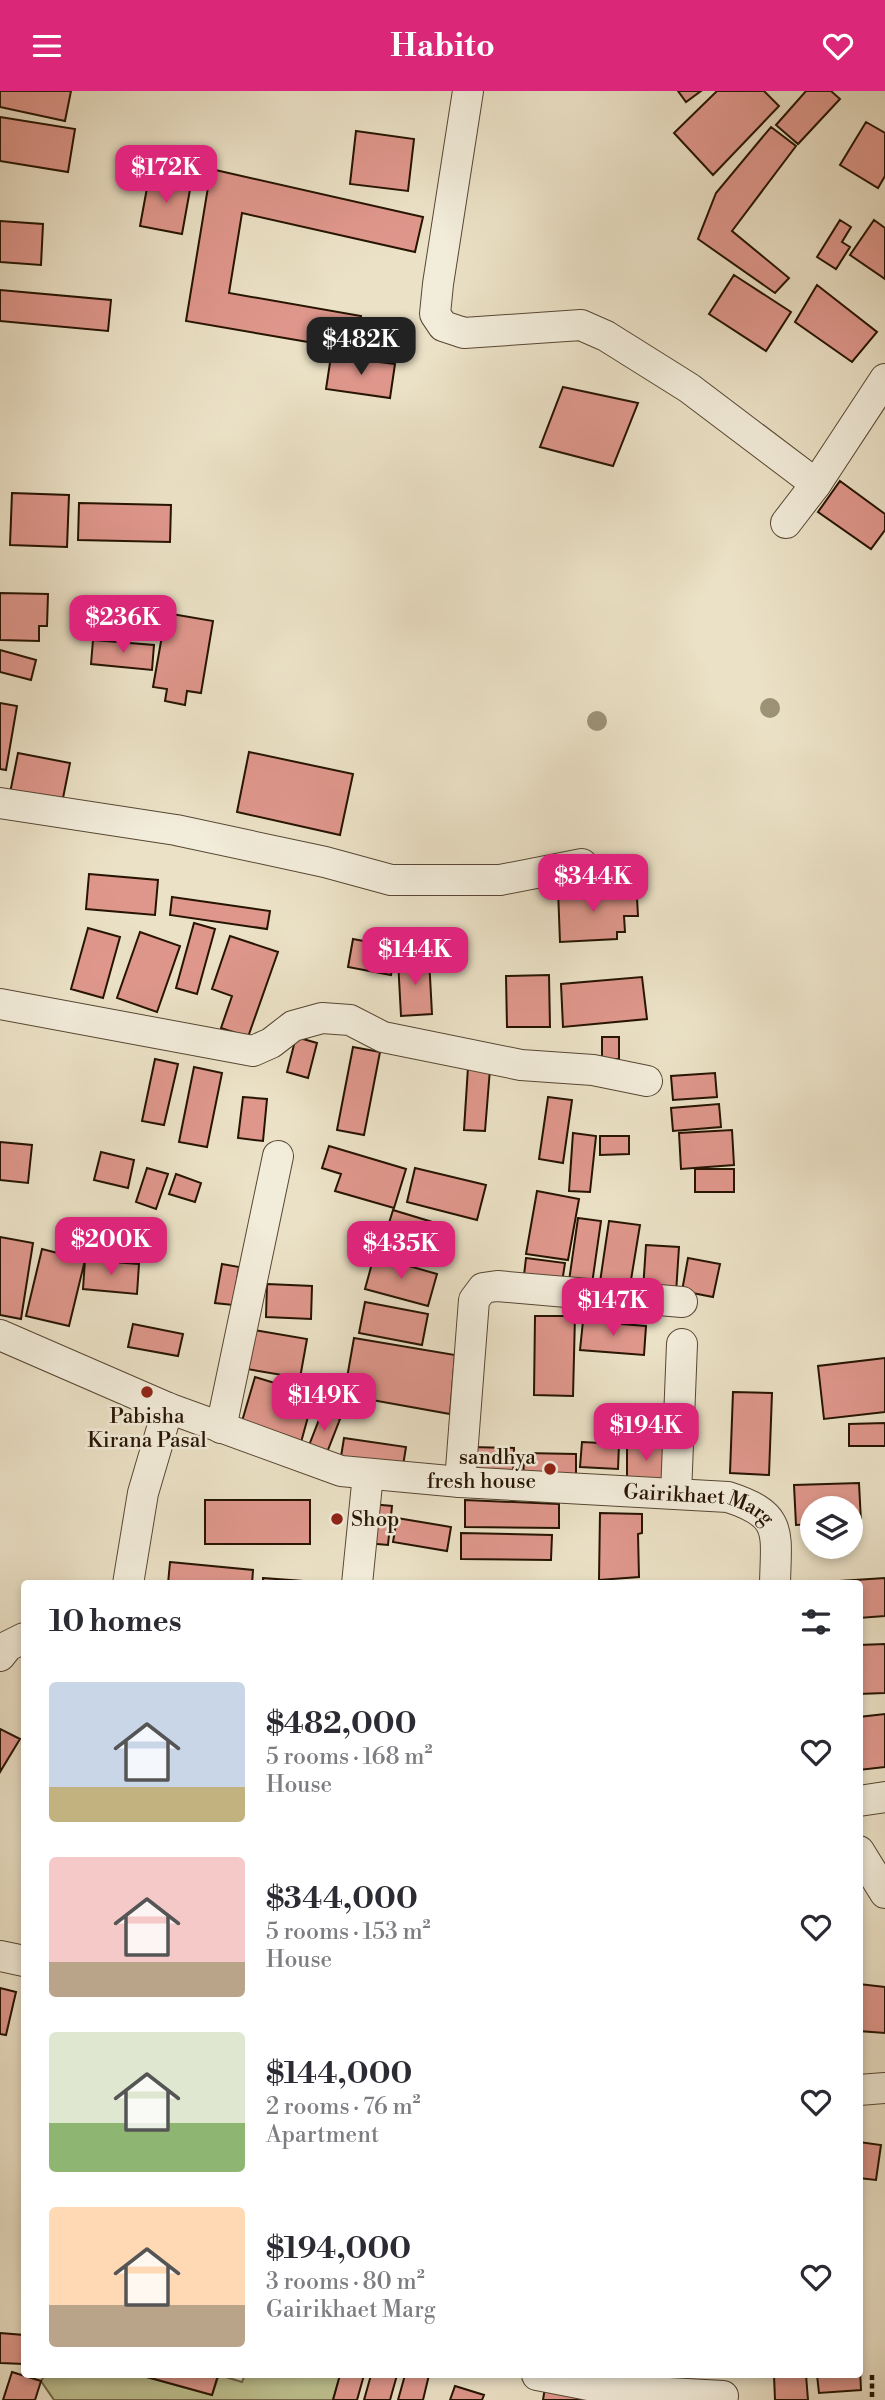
<!DOCTYPE html>
<html lang="en">
<head>
<meta charset="utf-8">
<style>
  :root { --surface:#fff; --page:#f2f2f3; --text:#2b2b33; --muted:#7c7c81; --accent:#db2777 }
  body { margin:0; font-family:"Libre Bodoni",serif; background:var(--page); color:var(--text); height:100vh; display:flex; flex-direction:column; font-size:26px; white-space:nowrap }
  * { box-sizing:border-box; margin:0 }
  p { font-size:23px; color:var(--muted) }
  .icon { flex:none; width:38px; height:38px; fill:none; stroke:currentColor; stroke-width:2; stroke-linecap:round; stroke-linejoin:round }
  .map { position:relative; flex:1; overflow:hidden }
  .panel { position:absolute; left:21px; top:1489px; width:842px; height:798px; display:flex; flex-direction:column; background:var(--surface); border-radius:7px; box-shadow:0 4px 10px #0003 }
  .panel>* { flex:none }
  .tools { position:absolute; left:800px; top:1405px; display:grid; gap:14px }
  .tools a { display:grid; place-items:center; width:63px; height:63px; border-radius:50%; background:var(--surface); box-shadow:0 4px 10px #0003; font-size:35px }
  .price { position:absolute; translate:-50% -60px; padding:0 16px; border-radius:14px; background:var(--accent); color:#fff; font-size:23px; line-height:46px; filter:drop-shadow(0 2px 4px #0008) }
  .price::after { content:''; position:absolute; left:50%; top:42px; width:21px; height:16px; margin-left:-10px; background:inherit; clip-path:polygon(0 0,100% 0,50% 100%) }
  .price.current { background:#222; color:#fff }
  ul { padding:0; list-style:none }
  li { display:flex; align-items:center; gap:21px; height:175px; padding:0 28px }
  li span { display:grid; place-items:center; flex:none; width:196px; height:140px; border-radius:7px; color:#555 }
  li>.icon { margin-inline-start:auto }
  span .icon { width:84px; height:84px; fill:#fffc; stroke-width:1 }
  li b { font-size:30px }
  h2 { display:flex; justify-content:space-between; align-items:center; height:84px; padding:0 28px; font-size:30px }
  header { display:flex; justify-content:space-between; align-items:center; height:91px; padding:0 28px; background:var(--accent); color:#fff; font-size:32px; font-weight:700 }
  .map>svg:first-child { display:block }
  .green { fill:#bec190; stroke:#726a49; stroke-width:2 }
  .building { fill:#df978c; stroke:#261402; stroke-width:2 }
  .lines { fill:none; stroke-linecap:round; stroke-linejoin:round }
  .street-casing { stroke:#574733; stroke-width:32 }
  .path { stroke:#261402; stroke-width:4.5; stroke-dasharray:5 3.5; stroke-linecap:butt }
  .street { stroke:#f2ecda; stroke-width:30 }
  .tree { fill:#9c9276 }
  .poi-dot { fill:#8f2418; stroke:#f2ecda; stroke-width:2.5 }
  .labels { text-anchor:middle; stroke-width:5; stroke-linejoin:round; paint-order:stroke }
  .poi-label { font-size:21px; fill:#261402; stroke:#f2ecda }
  .street-label { font-size:21px; fill:#261402; stroke:#f2ecda }
</style>
</head>
<body>
<header><svg class="icon" aria-label="menu" viewBox="0 0 24 24"><path d="M4 6h16M4 12h16M4 18h16"/></svg>Habito<svg class="icon" aria-label="heart" viewBox="0 0 24 24"><path d="M12 20l-8-8c-3-5 5-10 8-4 3-6 11-1 8 4z"/></svg></header>
<div class="map">
<svg width="885" height="2309" viewBox="0 0 885 2309">
  <rect width="100%" height="100%" fill="#ebe1c6"/>
  <filter id="stains"><feTurbulence type="fractalNoise" baseFrequency=".00286" numOctaves="4"/><feColorMatrix values="0 0 0 0 .2 0 0 0 0 .09 0 0 0 0 .02 0 0 0 .5 -.17"/></filter>
  <radialGradient id="worn" r=".72"><stop offset=".6" stop-color="#630" stop-opacity="0"/><stop offset="1" stop-color="#630" stop-opacity=".3"/></radialGradient>
  <!-- green -->
  <path class="green" d="M45,2284H148L147,2286L212,2304L219,2284L242,2291L245,2284H340L333,2309H54L41,2290Z"/>
  <!-- building -->
  <path class="building" d="M0,0H71L65,30L0,16Z
    M678,0H701L686,11Z
    M717,0H764L779,15L713,84L674,42Z
    M806,0H831L840,8L798,53L776,34Z
    M0,26L75,38L68,81L0,70Z
    M866,31L885,42V85L878,97L840,74Z
    M771,36L796,55L732,140L789,187L775,202L698,148L716,102Z
    M356,40L414,48L408,100L350,93Z
    M211,78L423,126L415,161L242,122L229,202L361,225L355,259L186,230Z
    M149,86L191,93L182,143L140,135Z
    M840,129L851,136L842,151L850,156L836,178L817,166Z
    M874,129L885,137V188L850,164Z
    M0,130L43,133L41,174L0,171Z
    M734,184L791,221L766,260L709,223Z
    M817,194L877,241L852,271L795,231Z
    M0,199L111,209L108,240L0,230Z
    M331,265L395,273L390,307L326,298Z
    M563,296L638,312L613,375L540,356Z
    M840,390L885,423V439L871,458L818,421Z
    M12,402L69,404L67,456L10,454Z
    M79,412L171,414L170,451L78,449Z
    M0,502L48,503L47,535H39V550L0,549Z
    M166,522L213,530L201,602L187,600L185,614L165,610L167,598L153,596Z
    M93,549L154,554L152,579L91,573Z
    M0,559L36,569L31,589L0,581Z
    M0,612L17,615L6,679L0,678Z
    M249,661L353,683L340,744L237,721Z
    M18,662L70,672L62,712L10,702Z
    M89,783L158,789L155,824L86,818Z
    M617,796L618,808L637,807L638,825H624L625,841H617V848L560,851L558,799Z
    M172,806L270,820L267,838L170,824Z
    M194,832L215,838L197,903L176,897Z
    M88,837L120,846L103,907L71,898Z
    M140,841L180,855L157,921L117,907Z
    M230,845L278,861L248,946L221,937L232,905L212,898Z
    M353,848L396,856L391,884L348,876Z
    M429,867L432,923L401,925L398,869Z
    M549,884L550,936H507L506,885Z
    M642,886L647,928L563,936L561,893Z
    M296,946L317,952L308,987L287,981Z
    M602,946H619V968H602Z
    M353,956L380,961L364,1044L337,1039Z
    M155,968L178,973L164,1034L142,1030Z
    M194,976L222,982L207,1056L179,1051Z
    M468,976L490,978L485,1040L464,1039Z
    M715,982L717,1006L673,1009L671,985Z
    M243,1006L267,1008L263,1050L238,1047Z
    M548,1006L572,1009L563,1072L539,1068Z
    M719,1013L721,1036L673,1040L671,1017Z
    M732,1039L734,1074L681,1078L679,1042Z
    M573,1042L596,1045L590,1101L569,1100Z
    M600,1045H629V1063L600,1064Z
    M0,1051L32,1054L28,1092L0,1089Z
    M329,1055L406,1078L394,1117L335,1100L341,1083L322,1077Z
    M101,1061L134,1069L128,1097L94,1089Z
    M147,1077L168,1083L156,1118L136,1111Z
    M415,1077L486,1094L477,1129L407,1111Z
    M695,1078H734V1101H695Z
    M176,1083L201,1092L195,1111L169,1103Z
    M537,1100L579,1108L568,1169L526,1163Z
    M393,1119L439,1133L427,1172L381,1158Z
    M578,1127L601,1130L592,1193L569,1190Z
    M609,1130L640,1134L630,1195L600,1191Z
    M0,1146L33,1152L21,1228L0,1224Z
    M646,1154L679,1156L676,1202L643,1199Z
    M42,1158L85,1169L69,1235L26,1225Z
    M374,1165L437,1183L428,1215L365,1198Z
    M526,1167L565,1172L561,1198L523,1193Z
    M688,1167L720,1173L713,1206L682,1200Z
    M85,1169L139,1173L137,1203L83,1198Z
    M222,1173L239,1176L233,1214L215,1212Z
    M267,1193L312,1195L311,1228L266,1226Z
    M365,1211L428,1223L422,1254L359,1242Z
    M535,1225H575L573,1305L534,1304Z
    M583,1230L646,1235L644,1264L580,1259Z
    M133,1233L183,1243L178,1265L128,1256Z
    M254,1239L307,1248L300,1287L247,1278Z
    M354,1247L455,1264L450,1323L344,1304Z
    M885,1267V1321L824,1328L818,1275Z
    M255,1286L314,1304L300,1355L240,1337Z
    M733,1301L772,1302L769,1384L730,1382Z
    M322,1321L340,1328L326,1364L308,1357Z
    M885,1332V1355H849V1333Z
    M344,1347L406,1356L402,1381L340,1372Z
    M582,1351L619,1353L618,1378L580,1376Z
    M627,1352H664V1393H627Z
    M472,1356L514,1357L513,1389L471,1388Z
    M524,1362L576,1363V1394L523,1393Z
    M859,1392L861,1431L850,1432V1418H812V1433L796,1434L794,1394Z
    M205,1409H310V1453H205Z
    M465,1409L559,1413V1437L465,1436Z
    M371,1413L392,1415L388,1454L366,1452Z
    M600,1422L642,1423V1442L638,1443L639,1486L599,1489Z
    M397,1427L451,1436L447,1460L393,1451Z
    M461,1442L552,1444L551,1469L461,1468Z
    M170,1471L253,1479L252,1493H168Z
    M263,1487L303,1490V1493H263Z
    M885,1487V1525L859,1527V1493L839,1490Z
    M885,1553V1602L859,1603V1554Z
    M885,1623V1676L859,1679V1626Z
    M0,1638L20,1648L0,1681Z
    M859,1893L885,1896V1942L859,1940Z
    M0,1897L16,1901L6,1944L0,1943Z
    M859,2051L881,2054L876,2089L859,2087Z
    M0,2242L24,2244V2273L0,2272Z
    M860,2279L861,2299L819,2302L817,2284H859Z
    M12,2281L41,2290L35,2309H3Z
    M148,2284H218L212,2304L147,2286Z
    M340,2284H364L357,2309H333Z
    M371,2284H397L390,2309H364Z
    M405,2284H429L423,2309H398Z
    M774,2284H806L808,2309H775Z
    M546,2290L582,2297L580,2309H543Z
    M455,2295L484,2304L482,2309H450Z"/>
  <g class="lines">
    <!-- street casing -->
    <g class="street-casing">
      <g id="street">
        <path d="M468,0L438,193L435,223L443,235L464,242L581,234L606,245L689,297L816,393"/>
        <path d="M786,432L816,393L885,288"/>
        <path d="M0,712L176,739L325,771L391,789H500L582,773"/>
        <path d="M0,913L253,960L271,952L293,935L322,927L350,929L383,946L521,974L593,979L647,990"/>
        <path id="s1" d="M0,1244L168,1317L341,1380L460,1391L728,1406C784,1424 776,1441 775,1493"/>
        <path d="M221,1337L278,1065"/>
        <path d="M460,1391L474,1209L483,1197L497,1195L682,1211"/>
        <path d="M676,1403L682,1253"/>
        <path d="M128,1493L143,1402L168,1317"/>
        <path d="M357,1493L368,1383"/>
        <path d="M0,1565L8,1555L24,1547"/>
        <path d="M859,1710L885,1706"/>
        <path d="M859,1760L885,1802"/>
        <path d="M0,1865L24,1870"/>
        <path d="M859,1999L885,1997"/>
        <path d="M537,2284L614,2299L723,2305"/>
      </g>
    </g>
    <!-- path -->
    <path class="path" d="M872,2284V2309"/>
    <!-- street -->
    <use href="#street" class="street"/>
  </g>
  <!-- trees -->
  <g class="tree">
    <circle cx="770" cy="617" r="10"/>
    <circle cx="597" cy="630" r="10"/>
  </g>
  <!-- markers -->
  <g class="poi-dot">
    <circle cx="147" cy="1301" r="7"/>
    <circle cx="550" cy="1378" r="7"/>
    <circle cx="337" cy="1428" r="7"/>
  </g>
  <g class="labels">
    <!-- poi labels -->
    <g class="poi-label">
      <text x="147" y="1332">Pabisha<tspan x="147" dy="24">Kirana Pasal</tspan></text>
      <text x="536" y="1373" text-anchor="end">sandhya<tspan x="536" dy="24">fresh house</tspan></text>
      <text x="351" y="1435" text-anchor="start">Shop</text>
    </g>
    <!-- street labels -->
    <g class="street-label">
      <text dy="7" stroke="none"><textPath href="#s1" startOffset="728">Gairikhaet Marg</textPath></text>
    </g>
  </g>
  <rect width="100%" height="100%" filter="url(#stains)"/>
  <rect width="100%" height="100%" fill="url(#worn)"/>
</svg>
<div class="tools">
<a><svg class="icon" aria-label="layers" viewBox="0 0 24 24"><path d="M12 4l9 5-9 5-9-5zM3 14l9 5 9-5"/></svg></a>
</div>
<b class="price" style="left:166px;top:114px">$172K</b>
<b class="price current" style="left:361px;top:286px">$482K</b>
<b class="price" style="left:123px;top:564px">$236K</b>
<b class="price" style="left:593px;top:823px">$344K</b>
<b class="price" style="left:415px;top:896px">$144K</b>
<b class="price" style="left:111px;top:1186px">$200K</b>
<b class="price" style="left:401px;top:1190px">$435K</b>
<b class="price" style="left:613px;top:1247px">$147K</b>
<b class="price" style="left:324px;top:1342px">$149K</b>
<b class="price" style="left:646px;top:1372px">$194K</b>
<section class="panel">
<h2>10 homes<svg class="icon" aria-label="filters" viewBox="0 0 24 24"><path d="M4 7h16M4 17h16"/><circle cx="9" cy="7" r="2"/><circle cx="15" cy="17" r="2"/></svg></h2>
<ul>
<li><span style="background:linear-gradient(#c9d6e8 75%,#c2b280 0)"><svg class="icon" aria-label="home" viewBox="0 0 24 24"><path d="M3 11l9-7 9 7M6 9v11h12V9"/></svg></span><div><b>$482,000</b><p>5 rooms · 168 m²</p><p>House</p></div><svg class="icon" aria-label="heart" viewBox="0 0 24 24"><path d="M12 20l-8-8c-3-5 5-10 8-4 3-6 11-1 8 4z"/></svg></li>
<li><span style="background:linear-gradient(#f6c9c9 75%,#b9a48a 0)"><svg class="icon" aria-label="home" viewBox="0 0 24 24"><path d="M3 11l9-7 9 7M6 9v11h12V9"/></svg></span><div><b>$344,000</b><p>5 rooms · 153 m²</p><p>House</p></div><svg class="icon" aria-label="heart" viewBox="0 0 24 24"><path d="M12 20l-8-8c-3-5 5-10 8-4 3-6 11-1 8 4z"/></svg></li>
<li><span style="background:linear-gradient(#dfe7d0 65%,#8fb573 0)"><svg class="icon" aria-label="home" viewBox="0 0 24 24"><path d="M3 11l9-7 9 7M6 9v11h12V9"/></svg></span><div><b>$144,000</b><p>2 rooms · 76 m²</p><p>Apartment</p></div><svg class="icon" aria-label="heart" viewBox="0 0 24 24"><path d="M12 20l-8-8c-3-5 5-10 8-4 3-6 11-1 8 4z"/></svg></li>
<li><span style="background:linear-gradient(#ffd9b3 70%,#b9a48a 0)"><svg class="icon" aria-label="home" viewBox="0 0 24 24"><path d="M3 11l9-7 9 7M6 9v11h12V9"/></svg></span><div><b>$194,000</b><p>3 rooms · 80 m²</p><p>Gairikhaet Marg</p></div><svg class="icon" aria-label="heart" viewBox="0 0 24 24"><path d="M12 20l-8-8c-3-5 5-10 8-4 3-6 11-1 8 4z"/></svg></li>
</ul>
</section>
</div>
</body>
</html>
